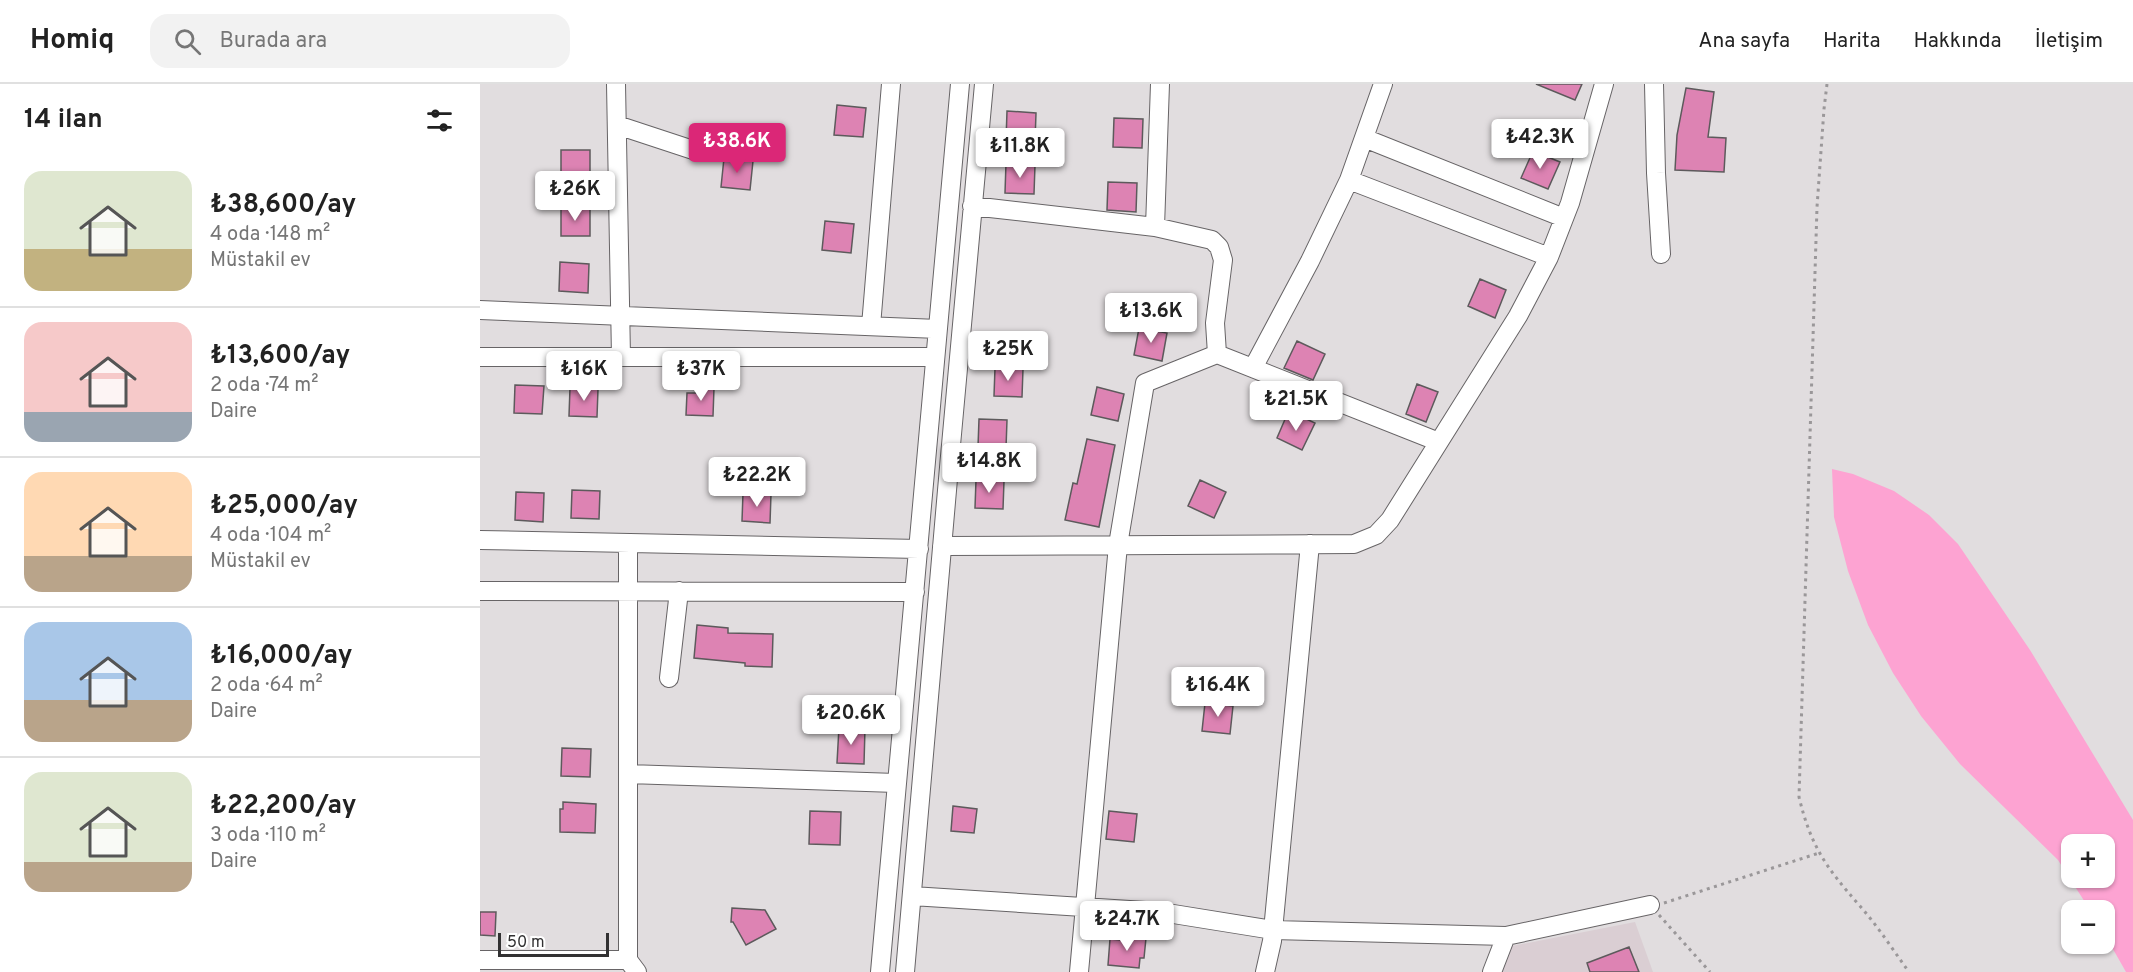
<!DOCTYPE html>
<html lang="tr">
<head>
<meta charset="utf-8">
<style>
  :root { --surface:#fff; --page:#f2f2f2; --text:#222; --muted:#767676; --line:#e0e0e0; --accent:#db2777 }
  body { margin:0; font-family:Overpass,sans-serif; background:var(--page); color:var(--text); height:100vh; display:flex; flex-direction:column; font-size:22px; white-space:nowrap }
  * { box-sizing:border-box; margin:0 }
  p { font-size:20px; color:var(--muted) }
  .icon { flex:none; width:33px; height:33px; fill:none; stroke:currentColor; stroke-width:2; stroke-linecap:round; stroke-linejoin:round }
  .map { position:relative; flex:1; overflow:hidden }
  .drawer { display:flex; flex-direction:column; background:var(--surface); width:480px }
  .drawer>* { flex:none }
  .fabs { position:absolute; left:1581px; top:750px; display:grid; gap:12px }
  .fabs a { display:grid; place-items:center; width:54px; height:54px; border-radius:12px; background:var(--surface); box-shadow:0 2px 4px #0004; font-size:30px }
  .scale { position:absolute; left:18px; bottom:15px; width:111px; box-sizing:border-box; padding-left:6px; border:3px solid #323132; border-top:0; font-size:16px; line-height:21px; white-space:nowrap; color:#323132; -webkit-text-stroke:4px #fff; paint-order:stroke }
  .price { position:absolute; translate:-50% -51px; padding:0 14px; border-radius:6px; background:#fff; color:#222; font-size:20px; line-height:39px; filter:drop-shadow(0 2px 3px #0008) }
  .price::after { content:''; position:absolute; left:50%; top:36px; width:18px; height:14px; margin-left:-9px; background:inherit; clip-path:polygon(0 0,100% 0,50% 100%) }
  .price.selected { background:var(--accent); color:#fff }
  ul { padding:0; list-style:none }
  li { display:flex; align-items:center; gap:18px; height:150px; padding:0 24px }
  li+li { border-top:2px solid var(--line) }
  li span { display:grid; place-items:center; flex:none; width:168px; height:120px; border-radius:18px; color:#555 }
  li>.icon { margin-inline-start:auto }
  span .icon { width:72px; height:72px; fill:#fffc; stroke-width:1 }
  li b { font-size:26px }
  h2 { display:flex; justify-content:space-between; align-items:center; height:72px; padding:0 24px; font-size:26px }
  header { display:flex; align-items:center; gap:36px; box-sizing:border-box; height:84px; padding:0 30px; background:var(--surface); border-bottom:2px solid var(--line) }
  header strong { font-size:28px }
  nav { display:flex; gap:33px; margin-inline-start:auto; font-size:21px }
  .search { width:420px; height:54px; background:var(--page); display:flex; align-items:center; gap:15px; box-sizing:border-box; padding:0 21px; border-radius:18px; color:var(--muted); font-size:22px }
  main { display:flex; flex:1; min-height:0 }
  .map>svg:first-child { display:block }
  .built { fill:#daced3 }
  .green { fill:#fda3d2; fill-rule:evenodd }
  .building { fill:#dd83b3; stroke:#5d5a5c; stroke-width:1.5 }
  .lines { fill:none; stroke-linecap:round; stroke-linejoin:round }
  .minor-casing { stroke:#676466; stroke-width:20 }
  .path { stroke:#9a9799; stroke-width:3; stroke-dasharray:3 4.5; stroke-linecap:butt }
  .minor { stroke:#fff; stroke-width:18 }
</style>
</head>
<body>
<header>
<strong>Homiq</strong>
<div class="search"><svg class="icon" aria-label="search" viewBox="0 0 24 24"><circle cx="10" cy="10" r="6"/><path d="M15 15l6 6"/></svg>Burada ara</div>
<nav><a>Ana sayfa</a><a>Harita</a><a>Hakkında</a><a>İletişim</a></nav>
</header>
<main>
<section class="drawer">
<h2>14 ilan<svg class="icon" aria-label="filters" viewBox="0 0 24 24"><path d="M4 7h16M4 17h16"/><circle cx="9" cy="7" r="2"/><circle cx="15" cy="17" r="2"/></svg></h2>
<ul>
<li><span style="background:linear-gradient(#dfe7d0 65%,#c2b280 0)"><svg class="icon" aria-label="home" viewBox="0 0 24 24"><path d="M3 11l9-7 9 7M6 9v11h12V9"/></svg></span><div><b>₺38,600/ay</b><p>4 oda · 148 m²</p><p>Müstakil ev</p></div></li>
<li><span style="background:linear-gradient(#f6c9c9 75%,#9aa5b1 0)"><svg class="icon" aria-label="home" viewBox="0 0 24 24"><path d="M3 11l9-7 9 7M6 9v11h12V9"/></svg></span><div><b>₺13,600/ay</b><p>2 oda · 74 m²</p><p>Daire</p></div></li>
<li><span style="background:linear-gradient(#ffd9b3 70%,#b9a48a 0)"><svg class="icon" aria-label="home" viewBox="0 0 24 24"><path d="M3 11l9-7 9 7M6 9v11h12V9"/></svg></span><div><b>₺25,000/ay</b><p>4 oda · 104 m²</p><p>Müstakil ev</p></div></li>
<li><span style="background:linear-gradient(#a9c7e8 65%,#b9a48a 0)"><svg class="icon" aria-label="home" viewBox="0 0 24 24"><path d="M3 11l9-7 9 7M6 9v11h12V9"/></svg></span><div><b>₺16,000/ay</b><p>2 oda · 64 m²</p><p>Daire</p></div></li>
<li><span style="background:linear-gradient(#dfe7d0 75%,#b9a48a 0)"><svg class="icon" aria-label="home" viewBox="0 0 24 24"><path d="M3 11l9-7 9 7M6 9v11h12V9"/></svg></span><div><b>₺22,200/ay</b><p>3 oda · 110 m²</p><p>Daire</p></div></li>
</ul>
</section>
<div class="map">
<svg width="1653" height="888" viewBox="0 0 1653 888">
  <rect width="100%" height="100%" fill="#e1dddf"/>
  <!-- built -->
  <path class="built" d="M1155,838L1173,888H1022L1032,862Z"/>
  <!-- green -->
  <path class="green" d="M1352,385L1373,390L1414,407L1449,431L1478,460L1550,566L1653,736V888H1646L1625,851L1624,826H1610L1578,776L1480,680L1441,632L1413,589L1388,541L1368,487L1354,433ZM1592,760H1624V794H1592Z"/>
  <!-- building -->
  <path class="building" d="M1056,0H1102L1095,16Z
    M1206,4L1234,8L1228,53L1246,54L1244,88L1195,86L1197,51Z
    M357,21L386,24L383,53L354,51Z
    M527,27L556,29L555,58L526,57Z
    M634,34L663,35L662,64L633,63Z
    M81,66H110V95H81Z
    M1053,67L1080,78L1068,105L1041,94Z
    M244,74L273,77L270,106L241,103Z
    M526,79L555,81L554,110L525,109Z
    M628,98L657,99L656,128L627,126Z
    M81,123H110V152H81Z
    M345,137L374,140L371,169L342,166Z
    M80,178L109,180L108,209L79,207Z
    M1000,195L1026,206L1015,234L988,222Z
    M659,244L687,249L682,277L654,271Z
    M817,257L845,270L833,296L804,284Z
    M515,284L543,285L542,313L514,312Z
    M937,300L958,308L946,338L926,330Z
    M35,301L64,302L62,330L34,329Z
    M216,303L234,304L233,332L206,331L207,309H216Z
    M617,303L644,310L638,337L611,331Z
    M90,304L118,305L117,333L89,332Z
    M818,331L835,339L822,366L797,354L806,333L815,338Z
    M499,335L527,336L526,364L498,363Z
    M607,355L635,361L619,443L585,436L593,399L597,400Z
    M496,396L524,397L523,425L495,424Z
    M720,396L746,408L734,434L708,422Z
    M92,406L120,407L119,435L91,434Z
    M36,408L64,409L63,438L35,436Z
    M263,409L291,410L290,439L262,437Z
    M217,541L248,544V549L293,550L292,583L265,582V579L214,574Z
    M725,619L753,622L750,650L722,647Z
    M359,643L385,644L384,680L357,679Z
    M82,664L111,665L110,693L81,692Z
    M83,718L116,720L115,749L80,748V725H83Z
    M473,722L497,725L494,749L471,747Z
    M330,727L361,728L360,761L329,760Z
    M629,727L657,730L654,758L626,755Z
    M252,824L285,826L296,845L266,861L253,838H251Z
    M0,828H16L15,852L0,851Z
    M641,852L666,854L664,874H660L659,884L628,881L630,855L640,856Z
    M1149,863L1159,888H1110L1107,879Z"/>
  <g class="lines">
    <!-- minor casing -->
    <g class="minor-casing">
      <path id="minor" d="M136,0L141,273
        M1174,0L1176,89L1181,170
        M137,41L216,67
        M884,54L1084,134
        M869,96L1069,173
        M492,122L675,143L732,156L739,163L743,176L735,239L737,270
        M675,143L680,0
        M0,226L458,245
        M391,242L411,0
        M0,273H455
        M773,284L830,177L869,96L903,0
        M0,456L439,465
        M148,459V876
        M462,462L874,460L896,451L910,436L1038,232L1069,173L1090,119L1124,0
        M0,507L435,508
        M189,594L199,507
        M148,690L416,699
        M432,812L681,828L793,846L1026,852L1170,821
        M0,876H148L157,888
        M400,888L480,0
        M425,888L470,372L504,0
        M599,888L638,461L665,299L737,270L959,358
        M785,888L792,857L830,460
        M1012,888L1026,852"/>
    </g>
    <!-- path -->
    <path class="path" d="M1347,0L1344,25L1337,123L1319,713C1331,763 1346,783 1379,821C1397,841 1413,866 1429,888
      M1184,819L1339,769
      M1179,831L1230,888"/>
    <!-- minor -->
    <use href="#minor" class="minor"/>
  </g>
</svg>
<div class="fabs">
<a>+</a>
<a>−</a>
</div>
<div class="scale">50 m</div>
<b class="price" style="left:1060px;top:86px">₺42.3K</b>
<b class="price selected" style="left:257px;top:90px">₺38.6K</b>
<b class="price" style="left:540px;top:95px">₺11.8K</b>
<b class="price" style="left:95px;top:138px">₺26K</b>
<b class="price" style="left:671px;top:260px">₺13.6K</b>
<b class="price" style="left:528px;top:298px">₺25K</b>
<b class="price" style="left:104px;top:318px">₺16K</b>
<b class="price" style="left:221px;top:318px">₺37K</b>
<b class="price" style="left:816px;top:348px">₺21.5K</b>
<b class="price" style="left:509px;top:410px">₺14.8K</b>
<b class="price" style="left:277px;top:424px">₺22.2K</b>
<b class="price" style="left:738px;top:634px">₺16.4K</b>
<b class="price" style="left:371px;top:662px">₺20.6K</b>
<b class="price" style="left:647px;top:868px">₺24.7K</b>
</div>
</main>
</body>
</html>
